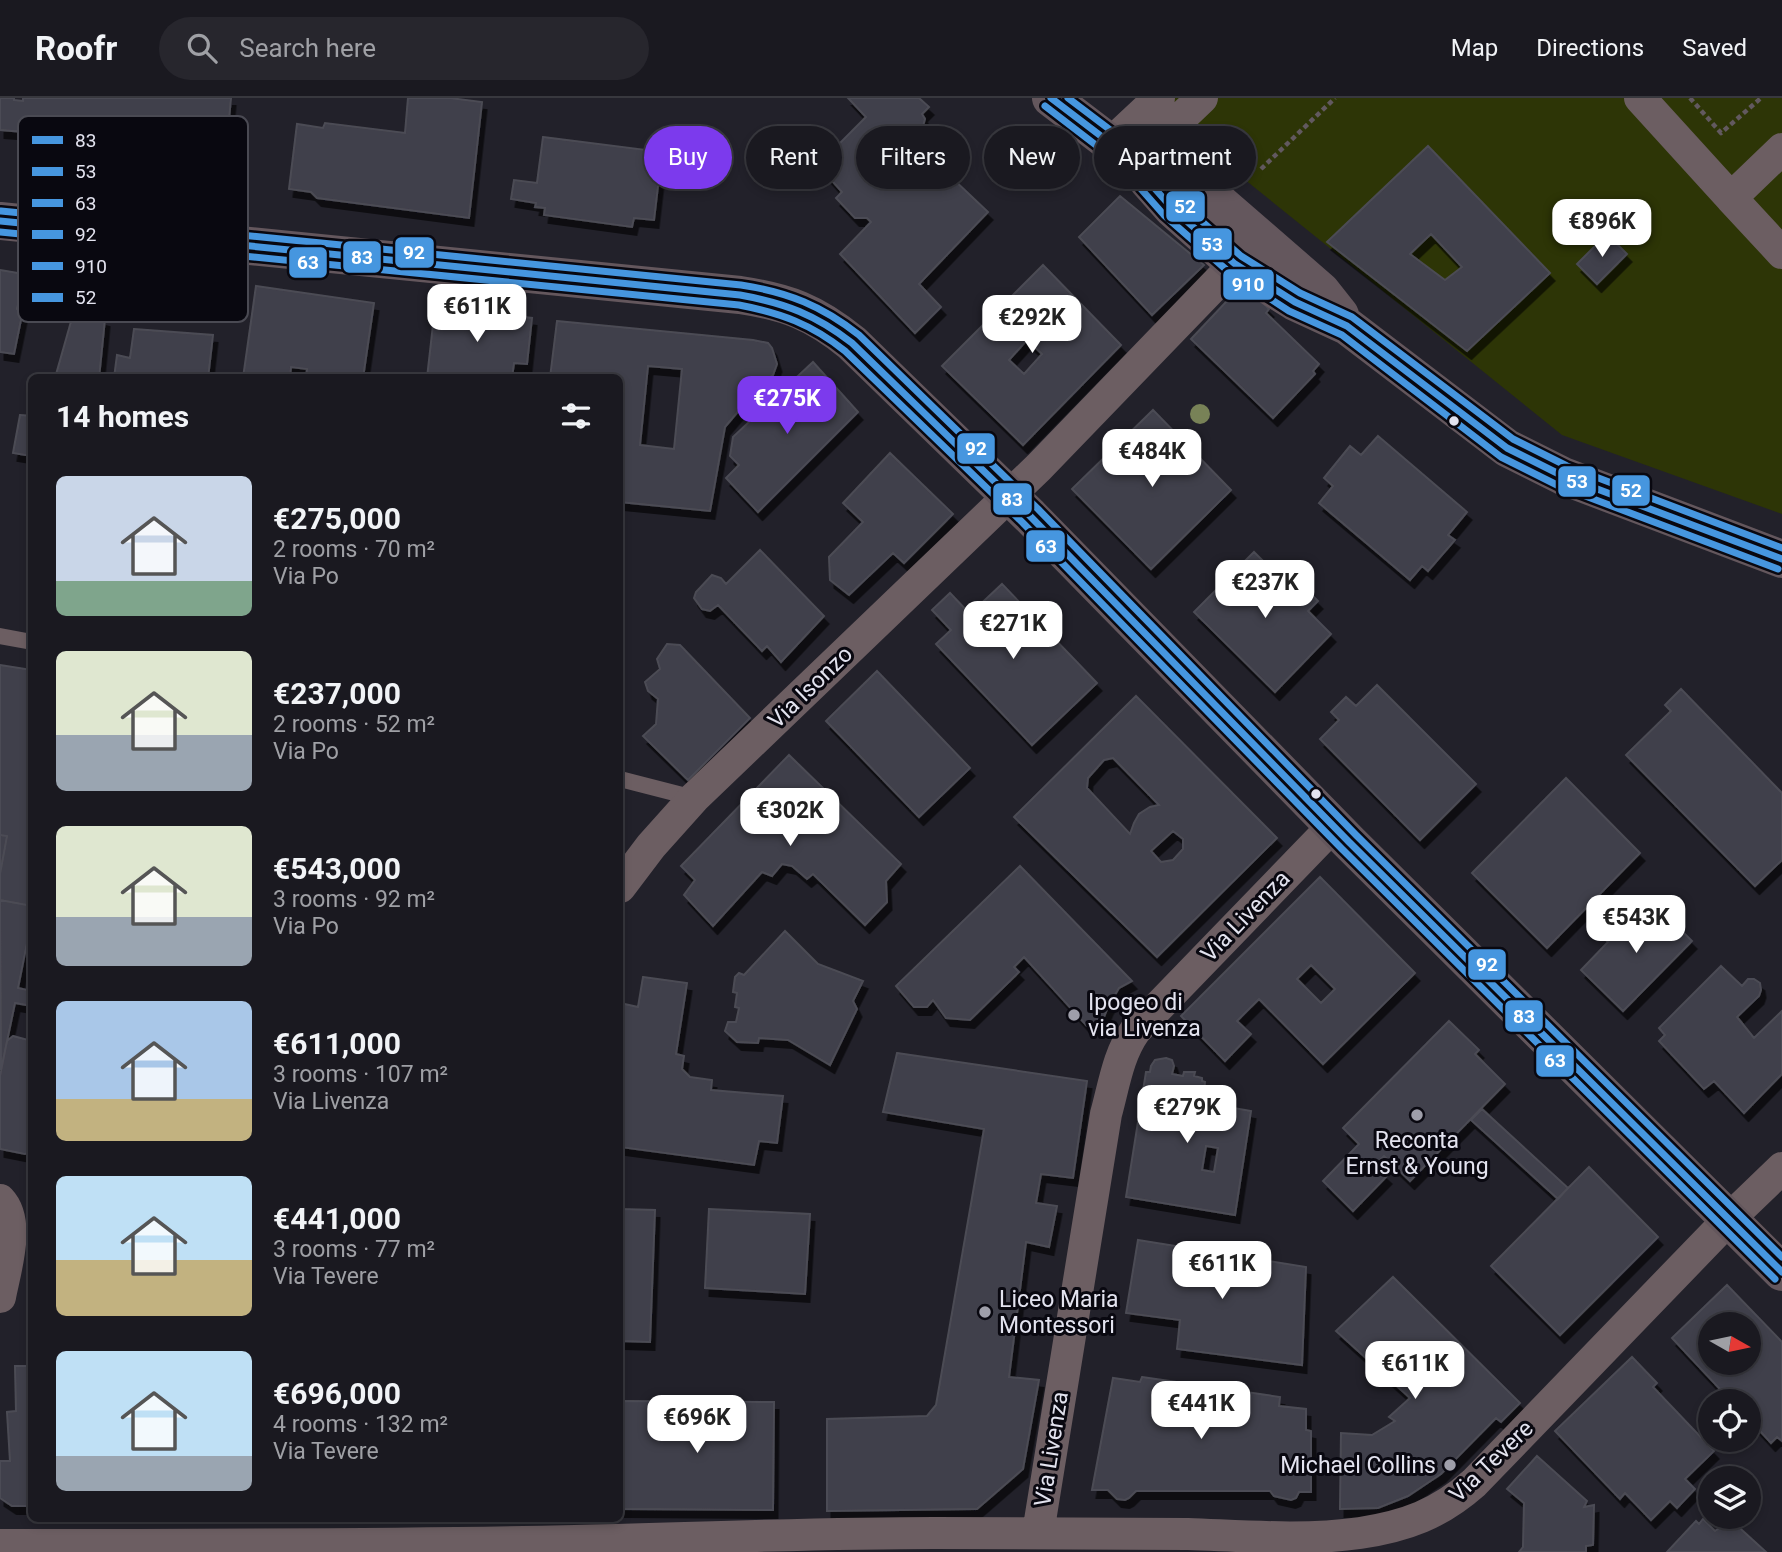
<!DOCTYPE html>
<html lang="en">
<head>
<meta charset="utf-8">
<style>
  :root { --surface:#1a1920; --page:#27262d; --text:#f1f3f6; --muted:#9fa0a5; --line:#38383e; --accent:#7c3aed }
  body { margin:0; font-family:Roboto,sans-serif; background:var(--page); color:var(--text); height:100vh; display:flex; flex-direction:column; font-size:26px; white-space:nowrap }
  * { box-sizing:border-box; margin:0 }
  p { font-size:23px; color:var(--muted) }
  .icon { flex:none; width:38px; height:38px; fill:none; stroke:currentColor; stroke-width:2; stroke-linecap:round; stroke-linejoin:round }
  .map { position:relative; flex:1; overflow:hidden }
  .details { position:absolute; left:28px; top:276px; width:595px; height:1148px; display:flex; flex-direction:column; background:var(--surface); border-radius:10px; box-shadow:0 4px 10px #0003,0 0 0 2px var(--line) }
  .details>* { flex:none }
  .top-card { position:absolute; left:644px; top:28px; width:665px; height:63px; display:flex; gap:14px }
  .needle { width:46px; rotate:99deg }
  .controls { position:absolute; left:1698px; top:1214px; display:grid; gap:14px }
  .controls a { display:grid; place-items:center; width:63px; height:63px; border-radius:50%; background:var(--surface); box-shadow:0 4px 10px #0003,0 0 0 2px var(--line); font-size:35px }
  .price { position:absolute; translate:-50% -60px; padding:0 16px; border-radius:14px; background:#fff; color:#222; font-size:23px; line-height:46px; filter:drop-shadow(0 2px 4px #0008) }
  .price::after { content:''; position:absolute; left:50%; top:42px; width:21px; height:16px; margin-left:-10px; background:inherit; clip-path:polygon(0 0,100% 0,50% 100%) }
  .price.current { background:var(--accent); color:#fff }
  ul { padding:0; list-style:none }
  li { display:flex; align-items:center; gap:21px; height:175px; padding:0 28px }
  li span { display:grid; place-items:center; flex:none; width:196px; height:140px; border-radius:10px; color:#555 }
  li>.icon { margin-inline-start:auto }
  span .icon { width:84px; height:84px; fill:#fffc; stroke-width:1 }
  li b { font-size:30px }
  h2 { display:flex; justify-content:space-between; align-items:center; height:84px; padding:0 28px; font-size:30px }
  .chip { padding:0 24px; border-radius:32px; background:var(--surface); box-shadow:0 4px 10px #0003,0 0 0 2px var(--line); font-size:24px; line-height:63px }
  .chip.current { background:var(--accent); color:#fff }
  header { display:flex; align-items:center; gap:42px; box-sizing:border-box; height:98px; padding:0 35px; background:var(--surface); border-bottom:2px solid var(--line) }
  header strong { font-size:33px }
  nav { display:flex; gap:38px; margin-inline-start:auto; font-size:24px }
  .search { width:490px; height:63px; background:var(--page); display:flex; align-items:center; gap:18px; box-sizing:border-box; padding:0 24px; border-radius:38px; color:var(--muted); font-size:26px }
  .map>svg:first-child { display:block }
  .green { fill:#2d3506 }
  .building { fill:#403f4b; stroke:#4c4c54; stroke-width:2; fill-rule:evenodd; filter:url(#shadow) }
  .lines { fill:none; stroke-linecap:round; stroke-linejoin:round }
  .path { stroke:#62595f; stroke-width:4.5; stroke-dasharray:5 3.5; stroke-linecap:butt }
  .lane { stroke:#6c5e62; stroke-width:16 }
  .street { stroke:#6c5e62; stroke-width:32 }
  .secondary { stroke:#64575d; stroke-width:38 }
  .bus-1-casing { stroke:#090810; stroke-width:12 }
  .bus-2-casing { stroke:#090810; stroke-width:12 }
  .bus-3-casing { stroke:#090810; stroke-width:12 }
  .bus-4-casing { stroke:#090810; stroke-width:12 }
  .bus-5-casing { stroke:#090810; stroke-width:12 }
  .bus-6-casing { stroke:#090810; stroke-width:12 }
  .bus-1 { stroke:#4696df; stroke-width:7 }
  .bus-2 { stroke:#4696df; stroke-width:7 }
  .bus-3 { stroke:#4696df; stroke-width:7 }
  .bus-4 { stroke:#4696df; stroke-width:7 }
  .bus-5 { stroke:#4696df; stroke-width:7 }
  .bus-6 { stroke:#4696df; stroke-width:7 }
  .tree { fill:#788257 }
  .bus-dot { fill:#e3e3ef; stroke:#090810; stroke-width:2.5 }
  .poi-dot { fill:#9f9faa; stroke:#090810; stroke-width:2.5 }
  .labels { text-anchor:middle; stroke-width:6; stroke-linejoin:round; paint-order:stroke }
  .street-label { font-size:23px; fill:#e3e3ef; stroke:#090810 }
  .poi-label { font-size:23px; fill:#e3e3ef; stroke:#090810; text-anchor:start }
  .key { fill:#090810; stroke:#4a4a53; stroke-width:2 }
  .key-label { font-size:19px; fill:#e3e3ef }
  .line-badge { stroke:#090810; stroke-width:2.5 }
  .badge-label { font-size:19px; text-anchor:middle; font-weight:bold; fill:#fff }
</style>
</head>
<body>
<header>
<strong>Roofr</strong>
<div class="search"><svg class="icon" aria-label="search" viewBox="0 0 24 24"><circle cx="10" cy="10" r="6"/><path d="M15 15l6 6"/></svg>Search here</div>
<nav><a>Map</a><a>Directions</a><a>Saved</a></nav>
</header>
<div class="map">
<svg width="1782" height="1454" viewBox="0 0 1782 1454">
  <defs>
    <filter id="shadow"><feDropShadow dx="4.5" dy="8" stdDeviation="0" flood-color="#0009"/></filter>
  </defs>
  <rect width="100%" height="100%" fill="#22212a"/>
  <!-- green -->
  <path class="green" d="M1140,0H1782V416L1562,337L1203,48Z"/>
  <!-- building -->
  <path class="building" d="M0,0H14V2L23,3V0H231L223,87L23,70L25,34L0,32Z
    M408,0H450L482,4L469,120L317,100L311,94L289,91L297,26L323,30L325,25L405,35Z
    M848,0H919L929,9L922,16L925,21L923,28L918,29L909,37L912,42L988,114L919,186L941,209L915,235L840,156L871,124L867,120H855L836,100L842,94L818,67L866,19Z
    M543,39L662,54L654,122L634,120L632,129L544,117L545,110L535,109L536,105L511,101L514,82L537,85Z
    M1428,48L1550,175L1467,253L1327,144ZM1431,136L1462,169L1445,182L1410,156Z
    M1120,98L1204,167L1152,217L1079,139Z
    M1607,136L1627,156L1597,186L1577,166Z
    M1043,167L1121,247L1023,347L942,268ZM1027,242L1042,256L1024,276L1009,262Z
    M0,172L24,176L17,211L23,212L14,256L0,254Z
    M1243,186L1269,211L1266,215L1319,266L1313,273L1315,276L1273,320L1191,241Z
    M256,188L374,205L363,280H306L307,271L291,269L290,280H243Z
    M435,209L532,220L527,266L514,265L512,280H427Z
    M74,213L105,221L99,280H55Z
    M557,223L753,242L768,245L772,250L777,266L773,277L763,284L725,329L710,413L620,404V280H550ZM648,268L682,271L674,351L640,347Z
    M134,231L213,237L208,280H114L117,257L130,260Z
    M813,264L858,314L758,414L726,380L739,367L730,358L733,339Z
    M1153,312L1231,392L1151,471L1072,391Z
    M20,317L32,318V358L13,355Z
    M1378,338L1467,414L1448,437L1455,442L1428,473L1422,468L1410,482L1319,405L1333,388L1324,380L1350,348L1361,357Z
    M890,355L953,416L904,465L893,455L849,497L830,482L829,459L863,424L843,405Z
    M760,452L824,518L781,564L767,548L762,553L718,507L710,513L702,511L694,500L696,494L712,477L721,480L726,486Z
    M1254,454L1276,476L1283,468L1318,503L1308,513L1331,536L1275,594L1194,514Z
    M1002,486L1097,585L1032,647L936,546L951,532L932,512L950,495L970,516Z
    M667,546L680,547L750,620L688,682L643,638L656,626L658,601L648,593L645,584L660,571L657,561Z
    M0,567L32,572V808L0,802V776L7,738L0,737Z
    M877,573L970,670L919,719L826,623Z
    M1377,587L1476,686L1420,742L1320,641L1339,622L1331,614L1346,599L1356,608Z
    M1681,591L1782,695V762L1755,788L1626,657L1671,613L1665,607Z
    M1136,598L1277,740L1157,859L1014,719ZM1113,660L1159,707L1150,709L1139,716L1134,725L1130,736L1087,690L1088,680L1104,662ZM1173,733L1183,741V751L1173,762L1161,764L1151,753Z
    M789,657L901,766L886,783L887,804L865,827L813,776L807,781L792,768L782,766L772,778L762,774L713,828L684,797L695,782L681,768Z
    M1566,680L1640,755L1547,850L1472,775Z
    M0,737L7,738L1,771H0Z
    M1020,768L1132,883L1119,890L1108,909L1100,929L1087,928L1024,859L1014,869L1019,874L970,922L946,920L933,902L927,909H914L896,888Z
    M1320,779L1415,875L1323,966L1259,901L1237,923L1251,936L1225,963L1181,918ZM1311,867L1335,891L1321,905L1297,881Z
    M0,802L32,808V820L18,890L32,893V908L15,905L1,972Z
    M1653,804L1692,843L1623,913L1581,872L1608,844L1602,838L1622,819L1630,827Z
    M785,833L818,866L863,883L853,903L857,911L830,967L788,942L759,940L758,945L737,944L725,933L728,924H736L739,910L735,909L737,895L733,894L735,879L739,875L744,877Z
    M1721,868L1742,888L1748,881H1754L1760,885L1761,892L1759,898L1737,919L1754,940L1782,913V976L1744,1015L1714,983L1704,991L1659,943L1665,937L1659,930Z
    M643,879L687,885L676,956L684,958L682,971L690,979L712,982L711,992L783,998L777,1045L759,1043L754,1067L620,1049V905L638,909Z
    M1449,923L1479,952L1475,956L1505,986L1410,1083L1384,1058L1375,1067L1387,1078L1353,1113L1323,1083L1359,1046L1343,1030Z
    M13,938L32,943V1052L25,1056L0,1051V978L7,943Z
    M897,955L1087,983L1073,1080L1041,1076L1036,1105L1057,1108L1049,1149L1026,1144L1009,1279L1039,1282L1023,1371L977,1411L827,1413V1321L927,1318L936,1307L984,1031L883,1014Z
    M1166,960L1172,962L1174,968L1172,976L1183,978L1184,974H1195L1194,978L1202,980V983L1205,984L1204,994L1200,992L1199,999L1206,1009L1211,1006L1251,1013L1235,1117L1126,1099L1146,974H1150L1151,968L1155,962ZM1206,1048L1218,1050L1214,1074L1202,1072Z
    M1482,1011L1568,1090L1558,1101L1471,1022Z
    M1589,1069L1658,1139L1560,1237L1491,1168Z
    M620,1111L655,1112L650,1244L620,1243Z
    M709,1111L810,1116L805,1196L705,1190Z
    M1138,1142L1306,1169L1302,1267L1177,1251L1180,1222L1126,1215Z
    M1393,1179L1520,1305L1501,1324L1496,1320L1441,1376L1408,1398L1378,1410L1340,1411L1341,1335L1372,1337L1395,1323L1389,1319L1410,1300L1336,1233Z
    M1727,1187L1782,1244V1343L1777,1339L1771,1345L1748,1320V1304H1732L1672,1240ZM1710,1227H1748V1265H1710Z
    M1632,1259L1657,1285L1653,1289L1714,1353L1685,1381L1695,1391L1677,1410L1670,1403L1651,1422L1625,1395L1620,1401L1555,1333Z
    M15,1268H32V1408H12L0,1400V1363H10L7,1314L16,1313Z
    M1142,1279L1280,1299L1279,1308L1306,1311V1332L1311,1333V1394H1299L1296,1400L1291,1402L1274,1398L1270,1393H1136L1129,1400L1125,1402L1117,1401L1108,1392H1092L1113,1280L1140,1284Z
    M620,1303L774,1304L773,1412L620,1411Z
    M1537,1358L1587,1403L1584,1409L1594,1407L1593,1447L1586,1448V1454H1519L1523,1449L1524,1405L1507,1391Z
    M1703,1421L1715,1433L1731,1422L1766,1454H1667L1696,1423L1699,1426Z"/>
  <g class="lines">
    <!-- path -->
    <path class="path" d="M1690,0L1721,35L1761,0
      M1261,71L1335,0"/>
    <!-- lane -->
    <path class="lane" d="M0,538L32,544
      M620,681L694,700"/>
    <!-- street -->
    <path class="street" d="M1640,0L1731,100
      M1111,45L1159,0
      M1782,51L1731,100L1782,155
      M1135,64L1202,0
      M620,789L651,748L694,700L1039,369L1235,166L1255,172
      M0,1102C21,1124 5,1172 0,1199
      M1038,1435L1106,1016C1114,987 1118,957 1135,933L1334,727
      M0,1447C174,1447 349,1447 523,1444C660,1442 797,1435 934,1435C1019,1435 1104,1435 1188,1436C1245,1438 1304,1443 1360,1435C1406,1428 1439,1416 1474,1385L1728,1122L1782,1070"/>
    <!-- secondary -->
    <path class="secondary" d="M1051,0L1135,64L1149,84L1172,110L1235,166L1295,204L1347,228L1507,350L1563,378L1782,461
      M1135,64L1181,79L1207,94L1321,193L1340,217
      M0,123L740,197C787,204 814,214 852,245L1030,418L1349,744L1782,1174"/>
    <!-- bus-1 casing -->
    <g class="bus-1-casing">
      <path id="bus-1" d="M0,123L740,197C785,205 816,217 852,245L1030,418L1349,744L1782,1174"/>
    </g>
    <!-- bus-2 casing -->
    <g class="bus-2-casing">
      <path id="bus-2" d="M1051,0L1135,64L1149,84L1172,110L1235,166L1295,204L1347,228L1507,350L1563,378L1782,461"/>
    </g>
    <!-- bus-3 casing -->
    <g class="bus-3-casing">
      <path id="bus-3" d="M0,134L739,207C781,215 811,226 845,253L1023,425L1342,751L1775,1181"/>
    </g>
    <!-- bus-4 casing -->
    <g class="bus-4-casing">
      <path id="bus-4" d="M1,113L741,187C788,194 822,208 859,237L1038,411L1356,737L1782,1159"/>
    </g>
    <!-- bus-5 casing -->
    <g class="bus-5-casing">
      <path id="bus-5" d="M1045,8L1127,71L1141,91L1164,117L1229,174L1289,213L1342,237L1501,359L1559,388L1778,471"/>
    </g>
    <!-- bus-6 casing -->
    <g class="bus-6-casing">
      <path id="bus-6" d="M1068,0L1142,56L1157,77L1179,103L1241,158L1300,195L1352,219L1513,341L1567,368L1782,450"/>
    </g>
    <!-- bus-1 -->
    <use href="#bus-1" class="bus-1"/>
    <!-- bus-2 -->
    <use href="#bus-2" class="bus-2"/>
    <!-- bus-3 -->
    <use href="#bus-3" class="bus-3"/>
    <!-- bus-4 -->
    <use href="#bus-4" class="bus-4"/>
    <!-- bus-5 -->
    <use href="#bus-5" class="bus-5"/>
    <!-- bus-6 -->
    <use href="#bus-6" class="bus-6"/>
  </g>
  <!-- trees -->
  <circle class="tree" cx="1200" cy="316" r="10"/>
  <!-- markers -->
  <g class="bus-dot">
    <circle cx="1454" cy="323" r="6"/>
    <circle cx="1316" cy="696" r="6"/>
  </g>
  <g class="poi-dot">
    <circle cx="1074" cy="917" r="7"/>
    <circle cx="1417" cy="1017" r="7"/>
    <circle cx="985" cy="1214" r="7"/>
    <circle cx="1450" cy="1367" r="7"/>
  </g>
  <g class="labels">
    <!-- street labels -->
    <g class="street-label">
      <text transform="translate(810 589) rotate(-44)" y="8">Via Isonzo</text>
      <text transform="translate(1245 818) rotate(-46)" y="8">Via Livenza</text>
      <text transform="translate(1051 1351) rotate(-81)" y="8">Via Livenza</text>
      <text transform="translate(1491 1363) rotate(-44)" y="8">Via Tevere</text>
    </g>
    <!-- poi labels -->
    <g class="poi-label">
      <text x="1088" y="912">Ipogeo di<tspan x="1088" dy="26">via Livenza</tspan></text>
      <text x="1417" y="1050" text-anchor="middle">Reconta<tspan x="1417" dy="26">Ernst &amp; Young</tspan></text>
      <text x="999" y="1209">Liceo Maria<tspan x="999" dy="26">Montessori</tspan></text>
      <text x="1436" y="1375" text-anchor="end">Michael Collins</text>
    </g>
  </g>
  <!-- legend -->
  <rect x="18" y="18" width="230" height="206" rx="10" class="key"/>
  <rect x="32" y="38" width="31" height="8" fill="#4696df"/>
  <rect x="32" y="69" width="31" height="9" fill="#4696df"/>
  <rect x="32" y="101" width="31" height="8" fill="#4696df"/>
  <rect x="32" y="132" width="31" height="9" fill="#4696df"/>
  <rect x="32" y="164" width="31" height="8" fill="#4696df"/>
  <rect x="32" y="195" width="31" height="9" fill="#4696df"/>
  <g class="key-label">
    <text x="75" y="49">83</text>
    <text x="75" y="80">53</text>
    <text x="75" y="112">63</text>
    <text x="75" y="143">92</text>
    <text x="75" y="175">910</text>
    <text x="75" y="206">52</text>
  </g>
  <g class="line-badge">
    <rect x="1165" y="92" width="41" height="33" rx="7" fill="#4696df"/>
    <rect x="1192" y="129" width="41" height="34" rx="7" fill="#4696df"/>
    <rect x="394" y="138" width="41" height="33" rx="7" fill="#4696df"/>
    <rect x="342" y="142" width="40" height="34" rx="7" fill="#4696df"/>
    <rect x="288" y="148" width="40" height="33" rx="7" fill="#4696df"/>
    <rect x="1222" y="170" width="53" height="33" rx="7" fill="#4696df"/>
    <rect x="956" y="334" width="40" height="33" rx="7" fill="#4696df"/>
    <rect x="1557" y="367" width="40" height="33" rx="7" fill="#4696df"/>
    <rect x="1611" y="376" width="40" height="33" rx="7" fill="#4696df"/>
    <rect x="992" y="384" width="41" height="34" rx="7" fill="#4696df"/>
    <rect x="1025" y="431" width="41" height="34" rx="7" fill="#4696df"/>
    <rect x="1467" y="850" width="40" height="33" rx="7" fill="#4696df"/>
    <rect x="1504" y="901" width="40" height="34" rx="7" fill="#4696df"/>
    <rect x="1535" y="946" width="40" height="34" rx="7" fill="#4696df"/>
  </g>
  <g class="badge-label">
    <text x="1185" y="115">52</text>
    <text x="1212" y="153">53</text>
    <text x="414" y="161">92</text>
    <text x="362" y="166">83</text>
    <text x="308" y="171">63</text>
    <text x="1248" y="193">910</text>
    <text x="976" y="357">92</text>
    <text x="1577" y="390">53</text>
    <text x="1631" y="399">52</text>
    <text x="1012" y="408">83</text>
    <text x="1046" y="455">63</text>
    <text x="1487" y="873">92</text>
    <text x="1524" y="925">83</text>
    <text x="1555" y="969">63</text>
  </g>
</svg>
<div class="controls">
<a><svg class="needle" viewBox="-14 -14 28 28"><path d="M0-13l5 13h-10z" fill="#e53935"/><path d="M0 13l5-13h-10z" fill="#9fa0a5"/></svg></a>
<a><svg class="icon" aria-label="locate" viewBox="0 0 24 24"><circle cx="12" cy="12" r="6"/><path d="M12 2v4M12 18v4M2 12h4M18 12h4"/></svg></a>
<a><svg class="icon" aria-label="layers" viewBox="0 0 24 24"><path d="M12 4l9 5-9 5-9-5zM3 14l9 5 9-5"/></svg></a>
</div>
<b class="price" style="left:1602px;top:161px">€896K</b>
<b class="price" style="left:477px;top:246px">€611K</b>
<b class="price" style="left:1032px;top:257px">€292K</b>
<b class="price current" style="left:787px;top:338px">€275K</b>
<b class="price" style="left:1152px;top:391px">€484K</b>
<b class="price" style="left:1265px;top:522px">€237K</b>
<b class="price" style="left:1013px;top:563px">€271K</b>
<b class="price" style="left:790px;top:750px">€302K</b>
<b class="price" style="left:1636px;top:857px">€543K</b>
<b class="price" style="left:1187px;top:1047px">€279K</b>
<b class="price" style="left:1222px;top:1203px">€611K</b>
<b class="price" style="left:1415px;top:1303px">€611K</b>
<b class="price" style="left:1201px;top:1343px">€441K</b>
<b class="price" style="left:697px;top:1357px">€696K</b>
<div class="top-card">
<a class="chip current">Buy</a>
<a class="chip">Rent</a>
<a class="chip">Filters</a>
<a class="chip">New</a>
<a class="chip">Apartment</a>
</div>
<section class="details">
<h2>14 homes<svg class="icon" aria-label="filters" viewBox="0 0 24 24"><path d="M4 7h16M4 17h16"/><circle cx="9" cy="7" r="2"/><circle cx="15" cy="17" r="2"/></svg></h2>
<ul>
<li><span style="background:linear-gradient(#c9d6e8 75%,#7fa58c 0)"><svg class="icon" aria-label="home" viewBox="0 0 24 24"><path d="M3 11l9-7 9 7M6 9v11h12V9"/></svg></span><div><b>€275,000</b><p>2 rooms · 70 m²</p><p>Via Po</p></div></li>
<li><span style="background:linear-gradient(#dfe7d0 60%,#9aa5b1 0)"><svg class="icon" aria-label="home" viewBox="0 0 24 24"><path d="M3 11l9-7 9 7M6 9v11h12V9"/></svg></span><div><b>€237,000</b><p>2 rooms · 52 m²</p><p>Via Po</p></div></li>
<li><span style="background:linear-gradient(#dfe7d0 65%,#9aa5b1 0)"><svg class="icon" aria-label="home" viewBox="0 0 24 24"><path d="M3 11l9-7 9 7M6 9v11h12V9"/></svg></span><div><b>€543,000</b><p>3 rooms · 92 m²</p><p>Via Po</p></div></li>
<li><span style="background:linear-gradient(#a9c7e8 70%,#c2b280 0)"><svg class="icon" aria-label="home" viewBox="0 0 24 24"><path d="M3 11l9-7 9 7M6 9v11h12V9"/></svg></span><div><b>€611,000</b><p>3 rooms · 107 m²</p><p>Via Livenza</p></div></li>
<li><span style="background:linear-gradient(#bfe0f5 60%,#c2b280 0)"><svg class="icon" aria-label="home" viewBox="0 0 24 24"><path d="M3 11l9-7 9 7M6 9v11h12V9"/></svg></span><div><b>€441,000</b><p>3 rooms · 77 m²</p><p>Via Tevere</p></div></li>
<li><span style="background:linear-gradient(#bfe0f5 75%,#9aa5b1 0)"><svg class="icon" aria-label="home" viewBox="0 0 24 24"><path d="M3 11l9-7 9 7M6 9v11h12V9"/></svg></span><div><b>€696,000</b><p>4 rooms · 132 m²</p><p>Via Tevere</p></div></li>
</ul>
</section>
</div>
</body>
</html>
